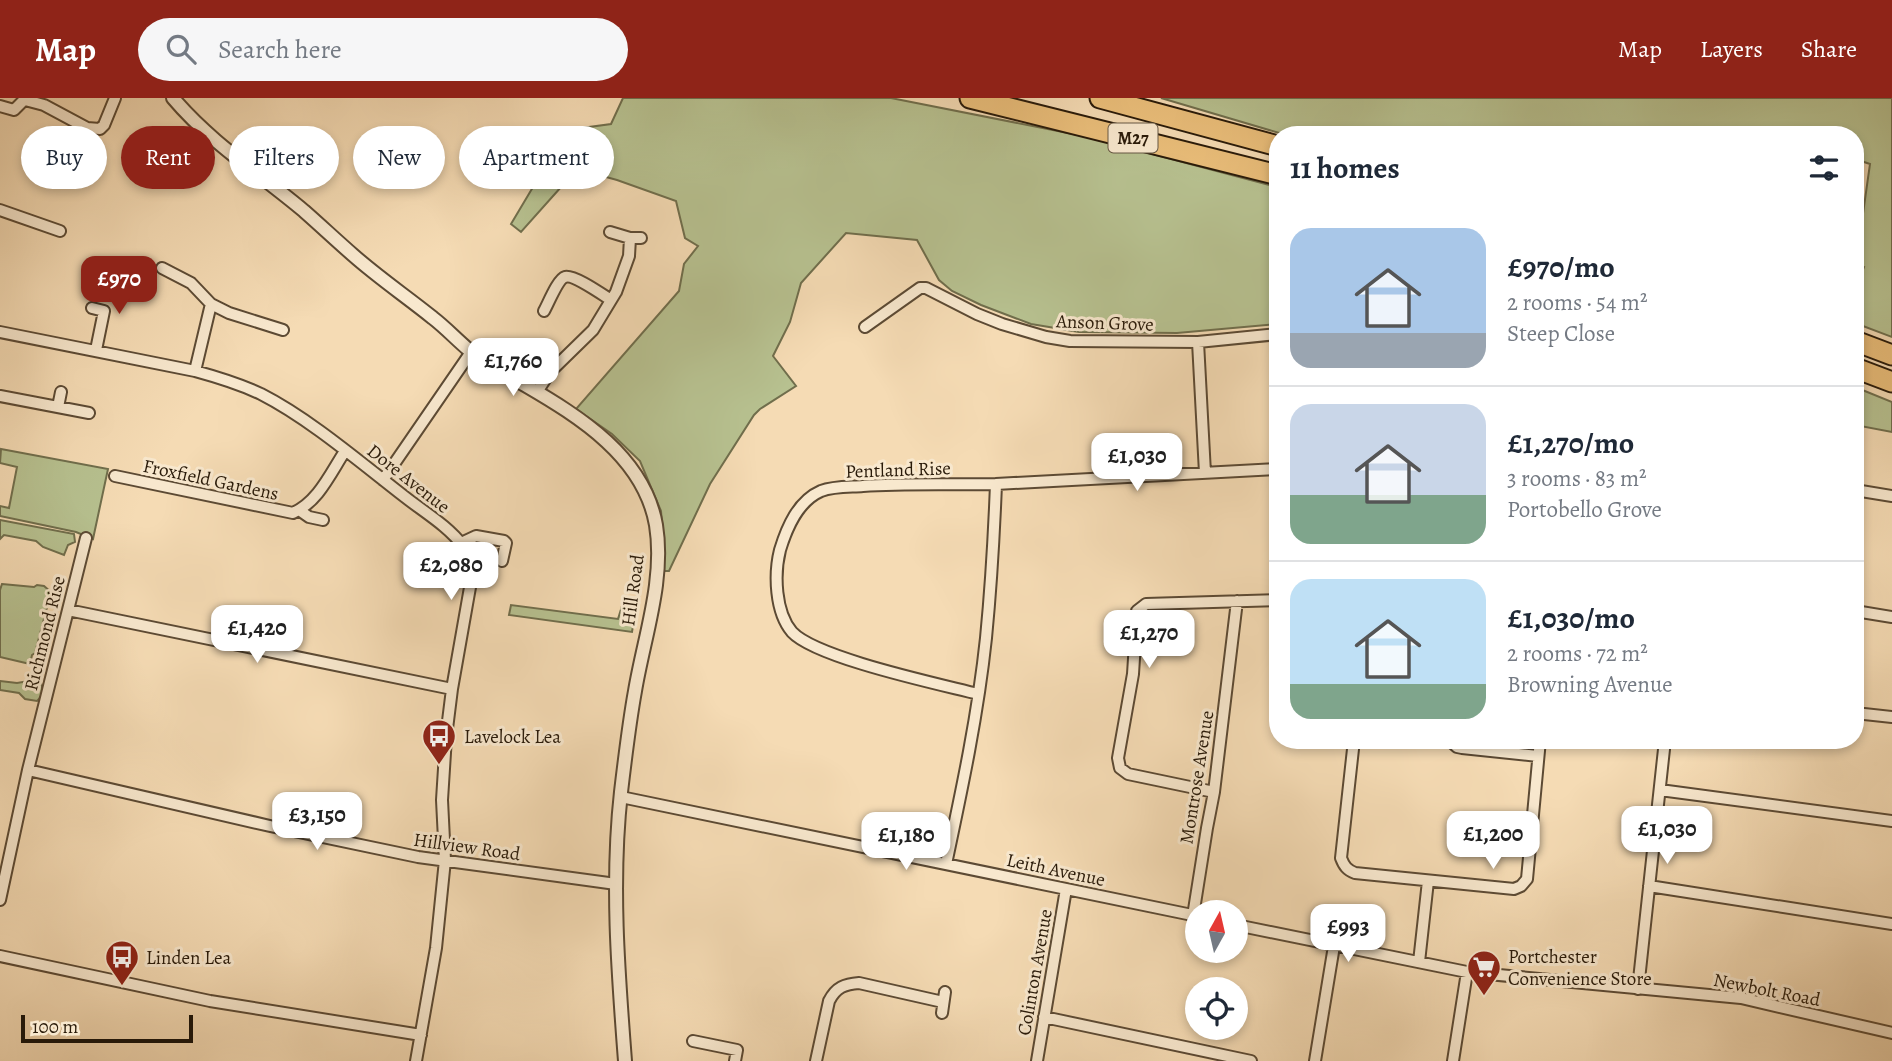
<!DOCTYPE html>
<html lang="en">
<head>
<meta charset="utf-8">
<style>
  :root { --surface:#fff; --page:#f6f6f7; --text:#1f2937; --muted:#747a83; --line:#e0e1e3; --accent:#8f2418 }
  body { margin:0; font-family:Alegreya,serif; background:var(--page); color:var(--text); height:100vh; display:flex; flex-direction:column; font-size:26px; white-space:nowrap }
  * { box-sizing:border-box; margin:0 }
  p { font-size:23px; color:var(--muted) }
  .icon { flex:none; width:38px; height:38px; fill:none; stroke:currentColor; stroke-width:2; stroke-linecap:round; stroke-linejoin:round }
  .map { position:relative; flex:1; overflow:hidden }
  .drawer { position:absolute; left:1269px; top:28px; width:595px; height:623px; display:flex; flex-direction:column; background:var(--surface); border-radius:28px; box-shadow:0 4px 10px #0003 }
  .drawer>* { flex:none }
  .hud { position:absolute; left:21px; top:28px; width:665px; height:63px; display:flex; gap:14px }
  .needle { width:46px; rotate:8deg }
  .fabs { position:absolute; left:1185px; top:802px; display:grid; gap:14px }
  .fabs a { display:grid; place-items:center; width:63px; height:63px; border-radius:50%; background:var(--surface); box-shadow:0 4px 10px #0003; font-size:35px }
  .scale { position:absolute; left:21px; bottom:18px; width:172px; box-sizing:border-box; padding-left:7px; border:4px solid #291a09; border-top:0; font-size:19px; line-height:24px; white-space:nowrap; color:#291a09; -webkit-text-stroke:5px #f8e8ce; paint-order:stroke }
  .price { position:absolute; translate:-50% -60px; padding:0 16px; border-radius:14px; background:#fff; color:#222; font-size:23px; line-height:46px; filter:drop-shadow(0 2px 4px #0008) }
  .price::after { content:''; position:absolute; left:50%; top:42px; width:21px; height:16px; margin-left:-10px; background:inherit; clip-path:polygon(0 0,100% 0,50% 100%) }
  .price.current { background:var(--accent); color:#fff }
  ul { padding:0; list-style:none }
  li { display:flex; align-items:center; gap:21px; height:175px; padding:0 21px }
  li+li { border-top:2px solid var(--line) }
  li span { display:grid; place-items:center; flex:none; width:196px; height:140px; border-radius:21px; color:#555 }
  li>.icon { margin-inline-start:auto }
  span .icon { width:84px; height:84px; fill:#fffc; stroke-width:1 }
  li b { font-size:30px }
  h2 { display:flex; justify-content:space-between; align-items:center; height:84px; padding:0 21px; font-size:30px }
  .chip { padding:0 24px; border-radius:32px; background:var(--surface); box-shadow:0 4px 10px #0003; font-size:24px; line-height:63px }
  .chip.current { background:var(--accent); color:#fff }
  header { display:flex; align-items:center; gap:42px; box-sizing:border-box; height:98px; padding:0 35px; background:var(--accent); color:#fff }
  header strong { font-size:33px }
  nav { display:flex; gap:38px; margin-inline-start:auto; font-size:24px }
  .search { width:490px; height:63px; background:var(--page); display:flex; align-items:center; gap:18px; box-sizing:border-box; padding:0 24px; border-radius:38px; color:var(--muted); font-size:26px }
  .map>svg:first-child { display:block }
  .green { fill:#b7c190; stroke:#706e4c; stroke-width:2 }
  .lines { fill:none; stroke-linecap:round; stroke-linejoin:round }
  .minor-casing { stroke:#5c4a34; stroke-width:14 }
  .tertiary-casing { stroke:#5c4a34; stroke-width:16 }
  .motorway-casing { stroke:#291a09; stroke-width:23 }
  .minor { stroke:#f8e8ce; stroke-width:10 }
  .tertiary { stroke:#f8e8ce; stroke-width:12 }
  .motorway { stroke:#eabe7a; stroke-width:19 }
  .labels { text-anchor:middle; stroke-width:6; stroke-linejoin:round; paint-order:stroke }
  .shield { fill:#f8e8ce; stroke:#675844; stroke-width:2 }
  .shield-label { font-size:18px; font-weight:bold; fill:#291a09 }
  .street-label { font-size:19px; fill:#291a09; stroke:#f8e8ce }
  .poi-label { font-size:19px; fill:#291a09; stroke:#f8e8ce; text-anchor:start }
</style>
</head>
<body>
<header>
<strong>Map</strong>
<div class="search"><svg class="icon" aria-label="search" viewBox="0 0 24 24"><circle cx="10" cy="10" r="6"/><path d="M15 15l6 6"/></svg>Search here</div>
<nav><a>Map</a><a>Layers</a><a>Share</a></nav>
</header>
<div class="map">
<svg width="1892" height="963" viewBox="0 0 1892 963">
  <rect width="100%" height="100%" fill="#f5dbb4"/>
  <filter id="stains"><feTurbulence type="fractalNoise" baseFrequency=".00286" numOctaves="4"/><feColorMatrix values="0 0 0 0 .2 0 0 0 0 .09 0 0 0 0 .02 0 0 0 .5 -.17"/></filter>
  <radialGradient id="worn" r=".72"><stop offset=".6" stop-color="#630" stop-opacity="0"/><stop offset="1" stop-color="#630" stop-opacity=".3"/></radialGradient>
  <!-- green -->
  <path class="green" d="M623,0H891L1088,39L1277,89V226L1177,235L1079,234L1031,226L981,207L952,193L939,182L917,142L846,135L801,185L790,224L773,258L796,288L760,311L754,317L710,386L669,473H663L664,451L661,413L640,363L612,336L576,311L679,193L684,166L698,148L685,140L676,103L617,82L588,74L570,79L521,134L511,126L567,32L611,26Z
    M1161,0H1892V239L1855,225V192L1864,169L1856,165L1870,66L1855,61V37H1286Z
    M1855,289L1892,304V334L1855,327Z
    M1,351L108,371L93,441L76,434L0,418V408L9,410L17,369L0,365Z
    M0,422L74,436L75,444L68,447L64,457L43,449L36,443L4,437L0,441Z
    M2,486L34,489L37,487L44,488L51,494L35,555L32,557L30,566L0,559V492Z
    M633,504H637L632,534L509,517L511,507L618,521L622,508Z
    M33,575H35C42,584 46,595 37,603L25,601L19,595L0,592V583L17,585L29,583V576Z"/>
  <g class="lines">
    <!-- minor casing -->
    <g class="minor-casing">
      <path id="minor" d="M25,2L44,7L87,30L100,31L104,27L115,0
        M0,8L14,12L26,0
        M0,112L60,133
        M610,134L630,140H641
        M162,170L191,185L211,206L229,215L283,232
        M92,210L104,213L96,252
        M544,213C548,206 558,181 565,179C573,176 603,197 611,202
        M865,229L920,190H926L977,216L1002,226L1046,239L1070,243L1198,244L1278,236
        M0,234L195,273C217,279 240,286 261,296C310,321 361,365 405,399C424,414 448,428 463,448C470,457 471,466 472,478L452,591L446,639L442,702L445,762L436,850L416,963
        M1198,244L1205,375
        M195,273L211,206
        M537,294L550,274L593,232L616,194L629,158L630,140
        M0,298L89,315
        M58,309L61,294
        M115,378L293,415C318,404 330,376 345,353
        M383,382L471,254
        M996,386L1278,371
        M1855,392L1892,398
        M299,412L309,419L323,422
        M461,445L476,438L504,443L506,445L502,463
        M68,512L452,591
        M1855,513L1892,519
        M1855,615L1892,619
        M1354,642L1341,760C1344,768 1347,772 1355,775L1514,791L1521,788L1527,781L1540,642
        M1449,642L1457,649L1462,650L1538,658
        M28,672L270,728L418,759L616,786
        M1660,692L1892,723
        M1214,694L1128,676L1120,670L1118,660L1133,576L1137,513L1146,506L1278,502
        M621,699L1197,818
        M946,766C962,691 978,616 986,540C991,489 994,438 996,386C952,387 908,385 863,388C850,389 834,388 821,393C798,403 787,429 780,452C774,476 775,514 792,534C816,560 939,586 978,596
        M1649,788L1892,826
        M0,802L28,672L86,440
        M1193,818L1207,730L1214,694L1237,503
        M1236,827L1467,874L1741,900L1892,935
        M0,858L210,903L421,937
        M1419,864L1428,783
        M1638,891L1665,642
        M942,915L945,894
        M1044,919L1251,963
        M693,943L737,952L735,963
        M816,963L829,903C836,889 845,886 859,885L943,904
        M1037,963L1066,791
        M1315,963L1334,848
        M1453,963L1467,874"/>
    </g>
    <!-- tertiary casing -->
    <g class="tertiary-casing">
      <path id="tertiary" d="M173,0C211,45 260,76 304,113C321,128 337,143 353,157C379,180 407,199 433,220C446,230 457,242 469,252C486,266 506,276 525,287C580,319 644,359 656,427C665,482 644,539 635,593C629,626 625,660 621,694C611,783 618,873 625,963"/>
    </g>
    <!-- motorway casing -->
    <g class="motorway-casing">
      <path id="motorway" d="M970,0L1278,77
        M1100,0L1278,48
        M1855,243L1892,257
        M1855,270L1892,284"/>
    </g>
    <!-- minor -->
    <use href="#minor" class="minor"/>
    <!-- tertiary -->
    <use href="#tertiary" class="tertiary"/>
    <!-- motorway -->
    <use href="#motorway" class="motorway"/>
  </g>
  <!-- icons -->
  <defs>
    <g id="bus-pin" transform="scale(1.75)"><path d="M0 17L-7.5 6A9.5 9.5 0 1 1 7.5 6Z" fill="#8f2418" stroke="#f8e8ce"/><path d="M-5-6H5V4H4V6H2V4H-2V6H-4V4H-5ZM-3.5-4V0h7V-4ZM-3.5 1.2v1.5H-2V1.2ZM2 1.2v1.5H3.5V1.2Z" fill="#fff"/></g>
    <g id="supermarket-pin" transform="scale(1.75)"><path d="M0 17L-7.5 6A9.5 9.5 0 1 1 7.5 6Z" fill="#8f2418" stroke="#f8e8ce"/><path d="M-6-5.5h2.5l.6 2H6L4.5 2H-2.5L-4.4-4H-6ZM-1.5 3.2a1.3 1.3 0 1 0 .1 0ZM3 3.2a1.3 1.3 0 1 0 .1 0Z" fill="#fff"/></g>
  </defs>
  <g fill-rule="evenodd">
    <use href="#bus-pin" x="439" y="638"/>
    <use href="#bus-pin" x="122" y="859"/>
    <use href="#supermarket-pin" x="1484" y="869"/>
  </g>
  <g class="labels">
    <!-- shield labels -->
    <rect class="shield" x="1108.5" y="25.5" width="49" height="29" rx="5"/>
    <g class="shield-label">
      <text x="1133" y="46">M27</text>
    </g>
    <!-- street labels -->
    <g class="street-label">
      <text transform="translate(1105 224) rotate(2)" y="7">Anson Grove</text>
      <text transform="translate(898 371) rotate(-2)" y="7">Pentland Rise</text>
      <text transform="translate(409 380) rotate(38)" y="7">Dore Avenue</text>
      <text transform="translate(211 381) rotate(12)" y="7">Froxfield Gardens</text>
      <text transform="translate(632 492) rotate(-82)" y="7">Hill Road</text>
      <text transform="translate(44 535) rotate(-76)" y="7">Richmond Rise</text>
      <text transform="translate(1196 679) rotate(-81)" y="7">Montrose Avenue</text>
      <text transform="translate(467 748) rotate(8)" y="7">Hillview Road</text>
      <text transform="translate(1056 771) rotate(12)" y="7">Leith Avenue</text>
      <text transform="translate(1034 874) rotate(-80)" y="7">Colinton Avenue</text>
      <text transform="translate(1767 891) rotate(11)" y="7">Newbolt Road</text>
    </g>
    <!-- poi labels -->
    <g class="poi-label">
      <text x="464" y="645">Lavelock Lea</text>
      <text x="1508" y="865">Portchester<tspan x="1508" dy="22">Convenience Store</tspan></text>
      <text x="146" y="866">Linden Lea</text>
    </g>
  </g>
  <rect width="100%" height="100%" filter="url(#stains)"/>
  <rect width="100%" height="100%" fill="url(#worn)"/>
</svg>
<div class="fabs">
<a><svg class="needle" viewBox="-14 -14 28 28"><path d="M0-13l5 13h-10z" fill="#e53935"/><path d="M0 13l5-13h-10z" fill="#747a83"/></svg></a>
<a><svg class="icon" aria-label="locate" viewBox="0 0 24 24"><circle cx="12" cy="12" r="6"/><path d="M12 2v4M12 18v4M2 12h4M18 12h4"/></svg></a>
</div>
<div class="scale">100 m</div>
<b class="price current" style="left:119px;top:218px">£970</b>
<b class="price" style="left:513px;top:300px">£1,760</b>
<b class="price" style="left:1137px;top:395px">£1,030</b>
<b class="price" style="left:451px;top:504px">£2,080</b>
<b class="price" style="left:257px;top:567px">£1,420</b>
<b class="price" style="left:1149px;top:572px">£1,270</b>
<b class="price" style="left:317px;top:754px">£3,150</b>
<b class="price" style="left:1667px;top:768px">£1,030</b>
<b class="price" style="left:1493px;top:773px">£1,200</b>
<b class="price" style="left:906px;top:774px">£1,180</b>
<b class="price" style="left:1348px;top:866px">£993</b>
<div class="hud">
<a class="chip">Buy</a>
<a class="chip current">Rent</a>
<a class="chip">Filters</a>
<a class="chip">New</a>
<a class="chip">Apartment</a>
</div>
<section class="drawer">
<h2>11 homes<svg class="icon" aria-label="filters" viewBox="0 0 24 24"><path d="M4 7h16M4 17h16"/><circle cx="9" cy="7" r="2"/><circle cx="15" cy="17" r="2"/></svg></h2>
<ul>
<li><span style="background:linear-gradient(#a9c7e8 75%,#9aa5b1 0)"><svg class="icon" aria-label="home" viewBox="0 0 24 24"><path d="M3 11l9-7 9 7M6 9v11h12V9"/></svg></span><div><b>£970/mo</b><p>2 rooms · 54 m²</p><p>Steep Close</p></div></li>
<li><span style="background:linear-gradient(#c9d6e8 65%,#7fa58c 0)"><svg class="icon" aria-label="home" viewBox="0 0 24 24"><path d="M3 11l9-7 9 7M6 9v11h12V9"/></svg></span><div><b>£1,270/mo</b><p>3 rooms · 83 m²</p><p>Portobello Grove</p></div></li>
<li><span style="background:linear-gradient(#bfe0f5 75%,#7fa58c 0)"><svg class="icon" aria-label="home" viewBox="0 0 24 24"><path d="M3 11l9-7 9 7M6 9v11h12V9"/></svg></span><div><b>£1,030/mo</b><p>2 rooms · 72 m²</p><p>Browning Avenue</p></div></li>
</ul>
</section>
</div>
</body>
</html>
